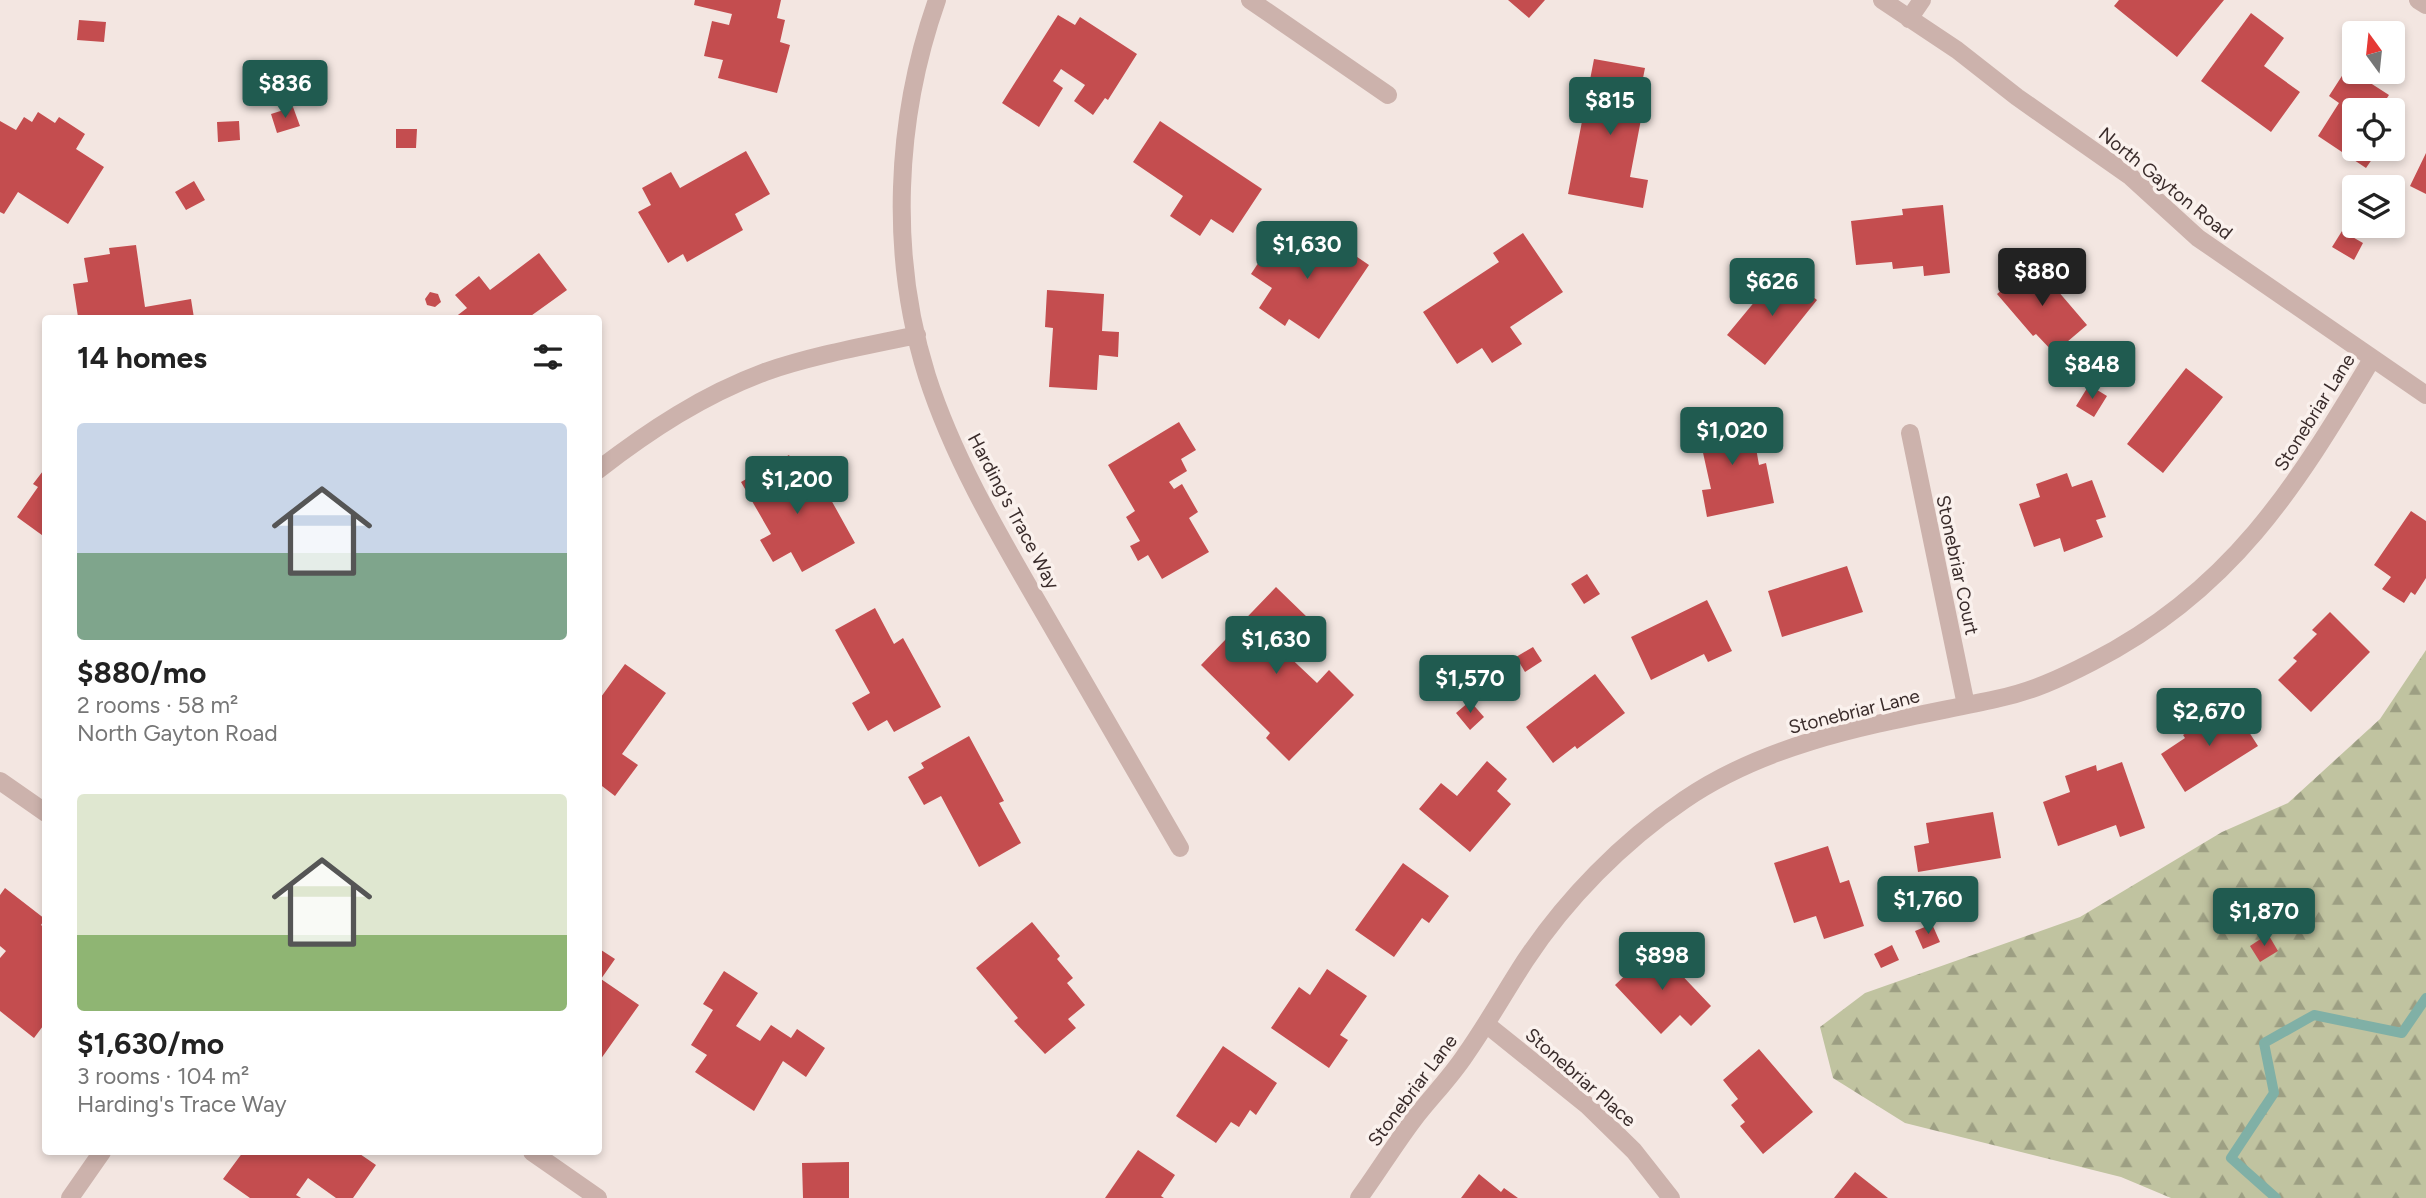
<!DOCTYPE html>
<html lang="en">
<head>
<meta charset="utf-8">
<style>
  :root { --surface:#fff; --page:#f2f2f2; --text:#222; --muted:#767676; --accent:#205b50 }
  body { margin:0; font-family:Figtree,sans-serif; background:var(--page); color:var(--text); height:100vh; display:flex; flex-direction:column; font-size:26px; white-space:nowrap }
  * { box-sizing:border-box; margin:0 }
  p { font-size:23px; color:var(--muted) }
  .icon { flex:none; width:38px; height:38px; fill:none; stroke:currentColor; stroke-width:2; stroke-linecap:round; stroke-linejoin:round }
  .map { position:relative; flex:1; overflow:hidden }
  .panel { position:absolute; left:42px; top:315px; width:560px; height:840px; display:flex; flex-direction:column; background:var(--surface); border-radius:7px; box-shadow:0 4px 10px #0003 }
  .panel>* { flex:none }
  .needle { width:46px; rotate:345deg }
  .controls { position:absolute; left:2342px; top:21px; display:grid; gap:14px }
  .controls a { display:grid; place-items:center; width:63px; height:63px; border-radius:7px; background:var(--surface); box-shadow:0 4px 10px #0003; font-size:35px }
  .price { position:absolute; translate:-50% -60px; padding:0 16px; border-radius:7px; background:var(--accent); color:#fff; font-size:23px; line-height:46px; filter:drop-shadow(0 2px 4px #0008) }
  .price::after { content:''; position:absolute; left:50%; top:42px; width:21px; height:16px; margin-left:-10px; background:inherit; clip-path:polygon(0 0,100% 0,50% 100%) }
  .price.selected { background:#222; color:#fff }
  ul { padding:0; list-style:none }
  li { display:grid; align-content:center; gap:14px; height:371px; padding:0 35px }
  li span { display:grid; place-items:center; height:217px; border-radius:7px; color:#555 }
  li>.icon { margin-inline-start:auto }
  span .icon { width:126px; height:126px; fill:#fffc; stroke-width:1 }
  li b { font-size:30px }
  h2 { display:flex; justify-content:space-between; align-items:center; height:84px; padding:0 35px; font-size:30px }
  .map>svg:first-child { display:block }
  .forest { fill:url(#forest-firs) }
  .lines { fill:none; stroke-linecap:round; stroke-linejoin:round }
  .stream { stroke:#80b0a6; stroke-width:10 }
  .building { fill:#c44d4f }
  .minor { stroke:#ccb2ac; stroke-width:18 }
  .labels { text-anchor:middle; stroke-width:7; stroke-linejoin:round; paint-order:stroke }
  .street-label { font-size:19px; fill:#3a2c2b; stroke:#faf1ed }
</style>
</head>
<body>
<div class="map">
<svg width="2426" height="1198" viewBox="0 0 2426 1198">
  <defs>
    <pattern id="forest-firs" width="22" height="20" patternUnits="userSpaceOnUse" patternTransform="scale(1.75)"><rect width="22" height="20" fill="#c0c3a0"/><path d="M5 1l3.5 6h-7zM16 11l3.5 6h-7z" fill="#9d9f83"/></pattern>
  </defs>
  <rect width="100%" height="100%" fill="#f3e6e1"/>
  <!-- forest -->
  <path class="forest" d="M2426,650V1198H2171L2121,1177L1905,1123L1833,1078L1820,1027L1865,993L2080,917L2222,832L2288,803L2380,719Z"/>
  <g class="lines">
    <!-- stream -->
    <path class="stream" d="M2276,1198L2231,1158L2274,1093L2264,1043L2314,1015L2402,1033L2426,998"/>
  </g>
  <!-- building -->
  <path class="building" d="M695,0H781L777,18L785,20L780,42L790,45L777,93L718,78L723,60L704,56L712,21L729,25L732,14L694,5Z
    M1508,0H1545L1529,18Z
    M2119,0H2224L2177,57L2114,6Z
    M2251,13L2284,38L2264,66L2300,92L2271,132L2201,81Z
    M1058,15L1075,25L1080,17L1137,54L1108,100L1105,98L1093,115L1074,101L1085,85L1061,69L1053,81L1063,88L1039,127L1002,103Z
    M79,20L106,22L104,42L77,40Z
    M1594,59L1645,68L1637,108L1643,109L1630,177L1648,180L1643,208L1568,194Z
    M2347,68L2389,95L2383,104L2401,115L2392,128V110H2354V149H2379L2366,168L2318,136L2339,103L2329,96Z
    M293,107L300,126L277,133L271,114Z
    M38,112L55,123L59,117L85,134L76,149L104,167L68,224L18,192L4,214L0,212V121L16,130L24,117L32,122Z
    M239,121L240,140L218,142L217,122Z
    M1160,121L1262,189L1233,233L1211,219L1200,236L1170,216L1183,196L1133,162Z
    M396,129H417L416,148H396Z
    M746,151L770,194L735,214L743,230L687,262L683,254L668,263L638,212L651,205L642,188L671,172L680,188Z
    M2426,153V194L2410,186Z
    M194,181L205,200L186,210L175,192Z
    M1943,205L1950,273L1924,276L1923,266L1893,269L1892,262L1856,265L1851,221L1903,215L1902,209Z
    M1282,227L1319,253L1329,238L1369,265L1319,339L1289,319L1285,326L1259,308L1272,288L1251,274Z
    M2342,231L2363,243L2354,260L2332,247Z
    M1523,233L1563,292L1510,327L1522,344L1492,363L1482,348L1457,364L1423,312L1499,262L1493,253Z
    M136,245L145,307L191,299L194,318H93L92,315L78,317L73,284L88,282L84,258L110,254L109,248Z
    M539,253L567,290L528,318H454L467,308L455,295L479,276L490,290Z
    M2034,263L2087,325L2054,353L2036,334L2033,336L1997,294Z
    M1780,271L1817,300L1765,365L1727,335Z
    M1047,290L1104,294L1102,331L1119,332L1118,357L1099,355L1097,390L1049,387L1053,328L1045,327Z
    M430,292L438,294L441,302L435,307L427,305L425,299Z
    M2186,368L2223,397L2163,473L2127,444Z
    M2089,385L2107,396L2094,417L2076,406Z
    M1740,412L1748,449L1756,448L1759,465L1766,463L1774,503L1707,517L1702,490L1711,489L1696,421Z
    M1179,422L1196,450L1181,459L1187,471L1169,482L1174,489L1182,484L1198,512L1189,518L1209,552L1162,579L1148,555L1138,561L1130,546L1140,541L1126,517L1135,511L1108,465Z
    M789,455L807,488L820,480L855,543L802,572L791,552L773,562L760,540L771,534L741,482Z
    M46,467V538L17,517L38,487L33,484Z
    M2067,473L2072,487L2092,480L2106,517L2096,520L2103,537L2064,552L2060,538L2034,547L2019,504L2040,497L2036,484Z
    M2411,511L2426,521V578L2415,595L2411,592L2404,603L2382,589L2391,577L2374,565Z
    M1847,566L1863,612L1782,637L1768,591Z
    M1587,574L1600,594L1584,604L1571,584Z
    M1276,587L1309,619L1281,649L1317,683L1329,670L1354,695L1289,761L1266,738L1270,733L1201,665Z
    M1707,600L1732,651L1708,662L1704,654L1651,680L1631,637Z
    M875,608L894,644L903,638L941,707L894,732L887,720L868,731L852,703L870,693L835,630Z
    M2330,612L2370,652L2311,712L2278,680L2297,661L2293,658L2317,634L2312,630Z
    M1533,647L1542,661L1525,672L1516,657Z
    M625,664L666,693L622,754L638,765L615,796L598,783V695L601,697Z
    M1595,674L1625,713L1577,749L1575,746L1553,763L1526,727Z
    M1470,701L1484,717L1470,730L1456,713Z
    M2231,704L2258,746L2185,792L2161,754L2185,738L2183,735Z
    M969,736L1004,801L999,803L1021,843L979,867L941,796L924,805L908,777L924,768L921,763Z
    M1487,761L1507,779L1497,791L1511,804L1470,852L1419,809L1441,783L1457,796Z
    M2122,762L2145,828L2120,837L2116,825L2058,846L2043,802L2070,792L2065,776L2096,765L2097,771Z
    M1993,812L2001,858L1918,872L1914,846L1929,843L1926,823Z
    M1828,846L1840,883L1849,880L1864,926L1824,939L1816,916L1794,923L1774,863Z
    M1403,863L1449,896L1429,923L1422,918L1394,957L1355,930Z
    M5,888L45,919L41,925L46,929V1022L34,1038L0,1011V958L6,951L0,946V895Z
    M1032,922L1060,956L1057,959L1073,978L1067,983L1085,1005L1068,1019L1076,1028L1045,1054L1014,1021L1018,1018L976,968Z
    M1932,924L1940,942L1923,949L1915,931Z
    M2268,934L2278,951L2260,962L2250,946Z
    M1892,945L1899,960L1881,968L1874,954Z
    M1655,947L1711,1006L1691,1026L1680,1015L1661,1034L1615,985Z
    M598,948L615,959L601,979L639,1005L598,1063Z
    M1327,969L1367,996L1340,1035L1348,1040L1329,1068L1271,1028L1299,987L1310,995Z
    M724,971L758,993L736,1026L760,1041L771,1025L791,1038L797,1029L825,1048L806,1077L783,1061L754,1111L695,1072L707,1055L691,1045L713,1010L703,1004Z
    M1223,1046L1277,1083L1256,1115L1250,1110L1239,1127L1231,1122L1216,1143L1176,1116Z
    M1759,1049L1813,1112L1763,1154L1740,1126L1745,1122L1731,1105L1738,1099L1723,1080Z
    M1138,1150L1175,1175L1161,1196L1164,1198H1105Z
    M243,1152H357L376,1165L353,1198H336L308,1178L296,1195L301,1198H250L223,1179Z
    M849,1162V1198H803L802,1163Z
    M1855,1172L1888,1198H1834Z
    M1479,1174L1501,1192L1504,1188L1518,1198H1461Z"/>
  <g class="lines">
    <!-- minor -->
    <path class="minor" d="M937,0C895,119 889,255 927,376C954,460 1000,537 1044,613C1090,692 1135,770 1180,848
      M1250,0L1388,95
      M1882,0L1957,50L2017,97L2131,177L2198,238L2426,395
      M2418,0L2426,5
      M1909,19L1922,0
      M1910,433L1966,705
      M598,470C650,430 703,395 765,372C814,355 866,346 917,335
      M0,781L46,813
      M1486,1024L1588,1106L1634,1151L1671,1198
      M532,1152L598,1198
      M70,1198L102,1152
      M1359,1198C1378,1172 1395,1144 1414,1119C1431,1097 1451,1077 1466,1054C1487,1024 1505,992 1525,961C1566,899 1622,842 1684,800C1776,737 1890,722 1996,699C2031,692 2061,678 2092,662C2231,591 2295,488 2372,359"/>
  </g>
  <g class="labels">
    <!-- street labels -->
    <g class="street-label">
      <text transform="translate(2166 183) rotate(39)" y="7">North Gayton Road</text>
      <text transform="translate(2314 412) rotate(-58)" y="7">Stonebriar Lane</text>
      <text transform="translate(1014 511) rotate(62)" y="7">Harding's Trace Way</text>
      <text transform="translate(1958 565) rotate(78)" y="7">Stonebriar Court</text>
      <text transform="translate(1854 711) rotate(-14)" y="7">Stonebriar Lane</text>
      <text transform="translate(1581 1077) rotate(41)" y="7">Stonebriar Place</text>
      <text transform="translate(1412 1090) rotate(-53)" y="7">Stonebriar Lane</text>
    </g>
  </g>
</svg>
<div class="controls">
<a><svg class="needle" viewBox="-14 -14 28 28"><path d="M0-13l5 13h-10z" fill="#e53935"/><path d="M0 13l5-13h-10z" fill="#767676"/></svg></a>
<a><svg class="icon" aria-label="locate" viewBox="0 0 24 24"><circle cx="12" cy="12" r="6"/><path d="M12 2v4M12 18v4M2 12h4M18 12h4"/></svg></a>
<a><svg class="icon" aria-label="layers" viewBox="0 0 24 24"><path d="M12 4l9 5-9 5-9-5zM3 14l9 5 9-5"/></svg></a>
</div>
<b class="price" style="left:285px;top:120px">$836</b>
<b class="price" style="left:1610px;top:137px">$815</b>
<b class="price" style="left:1307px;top:281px">$1,630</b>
<b class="price selected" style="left:2042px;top:308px">$880</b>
<b class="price" style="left:1772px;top:318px">$626</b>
<b class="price" style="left:2092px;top:401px">$848</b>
<b class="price" style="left:1732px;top:467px">$1,020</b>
<b class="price" style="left:797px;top:516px">$1,200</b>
<b class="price" style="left:1276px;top:676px">$1,630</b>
<b class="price" style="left:1470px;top:715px">$1,570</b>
<b class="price" style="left:2209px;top:748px">$2,670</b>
<b class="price" style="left:1928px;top:936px">$1,760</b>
<b class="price" style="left:2264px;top:948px">$1,870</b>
<b class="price" style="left:1662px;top:992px">$898</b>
<section class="panel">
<h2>14 homes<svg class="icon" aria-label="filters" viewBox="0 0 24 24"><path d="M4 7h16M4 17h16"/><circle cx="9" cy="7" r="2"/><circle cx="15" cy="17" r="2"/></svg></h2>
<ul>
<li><span style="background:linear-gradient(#c9d6e8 60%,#7fa58c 0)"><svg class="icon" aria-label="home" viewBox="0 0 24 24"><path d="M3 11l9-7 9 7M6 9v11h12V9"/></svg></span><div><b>$880/mo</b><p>2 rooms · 58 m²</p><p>North Gayton Road</p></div></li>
<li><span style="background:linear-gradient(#dfe7d0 65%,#8fb573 0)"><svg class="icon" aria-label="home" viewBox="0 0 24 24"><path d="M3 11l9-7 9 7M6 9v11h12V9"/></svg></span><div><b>$1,630/mo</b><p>3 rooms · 104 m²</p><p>Harding's Trace Way</p></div></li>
</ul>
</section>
</div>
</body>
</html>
